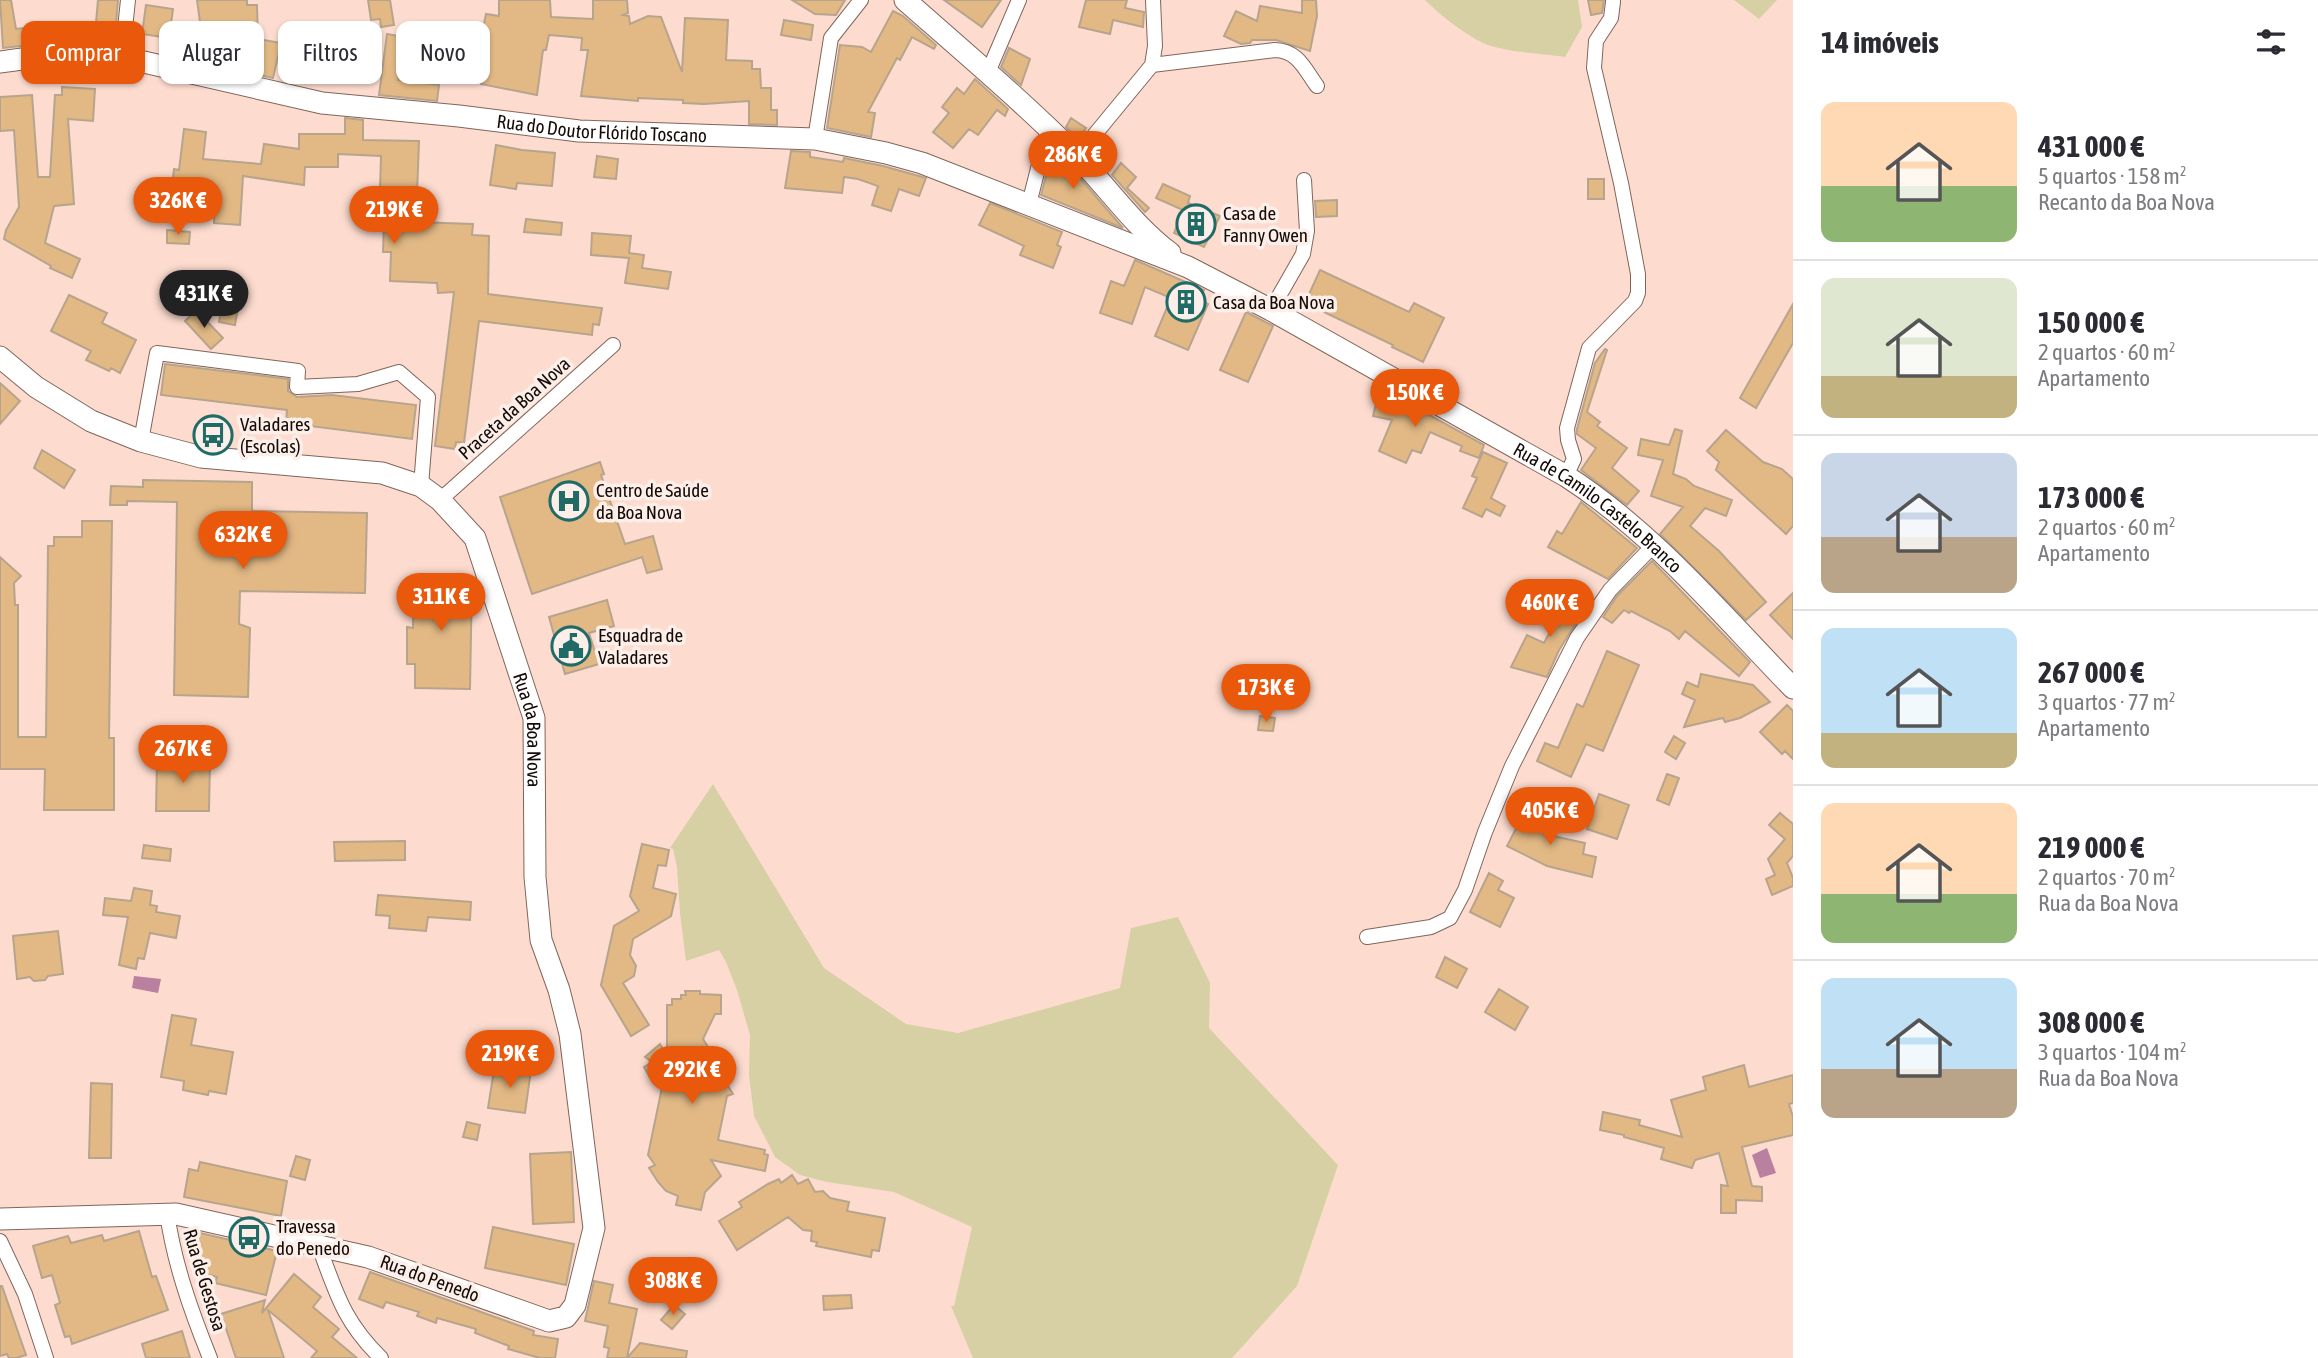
<!DOCTYPE html>
<html lang="pt">
<head>
<meta charset="utf-8">
<style>
  :root { --surface:#fff; --page:#f7f7f7; --text:#2b2b33; --muted:#7c7c81; --line:#e1e1e2; --accent:#ea580c }
  body { margin:0; font-family:"Asap Condensed",sans-serif; background:var(--page); color:var(--text); height:100vh; display:flex; flex-direction:column; font-size:26px; white-space:nowrap }
  * { box-sizing:border-box; margin:0 }
  p { font-size:23px; color:var(--muted) }
  .icon { flex:none; width:38px; height:38px; fill:none; stroke:currentColor; stroke-width:2; stroke-linecap:round; stroke-linejoin:round }
  .map { position:relative; flex:1; overflow:hidden }
  .drawer { display:flex; flex-direction:column; background:var(--surface); width:525px }
  .drawer>* { flex:none }
  .guide { position:absolute; left:21px; top:21px; width:665px; height:63px; display:flex; gap:14px }
  .price { position:absolute; translate:-50% -60px; padding:0 16px; border-radius:24px; background:var(--accent); color:#fff; font-size:23px; line-height:46px; filter:drop-shadow(0 2px 4px #0008) }
  .price::after { content:''; position:absolute; left:50%; top:42px; width:21px; height:16px; margin-left:-10px; background:inherit; clip-path:polygon(0 0,100% 0,50% 100%) }
  .price.active { background:#222; color:#fff }
  ul { padding:0; list-style:none }
  li { display:flex; align-items:center; gap:21px; height:175px; padding:0 28px }
  li+li { border-top:2px solid var(--line) }
  li span { display:grid; place-items:center; flex:none; width:196px; height:140px; border-radius:14px; color:#555 }
  li>.icon { margin-inline-start:auto }
  span .icon { width:84px; height:84px; fill:#fffc; stroke-width:1 }
  li b { font-size:30px }
  h2 { display:flex; justify-content:space-between; align-items:center; height:84px; padding:0 28px; font-size:30px }
  .chip { padding:0 24px; border-radius:14px; background:var(--surface); box-shadow:0 2px 5px #0004; font-size:24px; line-height:63px }
  .chip.active { background:var(--accent); color:#fff }
  main { display:flex; flex:1; min-height:0 }
  .map>svg:first-child { display:block }
  .green { fill:#d6d0a4 }
  .water { fill:#ba809f }
  .building { fill:#e2b985; stroke:#b7a48c; stroke-width:2 }
  .lines { fill:none; stroke-linecap:round; stroke-linejoin:round }
  .street-casing { stroke:#81655a; stroke-width:16 }
  .secondary-casing { stroke:#81655a; stroke-width:23 }
  .street { stroke:#fff; stroke-width:14 }
  .secondary { stroke:#fff; stroke-width:21 }
  .labels { text-anchor:middle; stroke-width:7; stroke-linejoin:round; paint-order:stroke }
  .street-label { font-size:19px; fill:#140a06; stroke:#fceee9 }
  .poi-label { font-size:19px; fill:#140a06; stroke:#fceee9; text-anchor:start }
</style>
</head>
<body>
<main>
<div class="map">
<svg width="1793" height="1358" viewBox="0 0 1793 1358">
  <rect width="100%" height="100%" fill="#fddccf"/>
  <!-- green -->
  <path class="green" d="M1425,0H1578L1582,27L1565,57C1543,54 1503,52 1483,43C1463,33 1441,16 1425,0Z
    M1734,0H1777L1759,19Z
    M713,784L824,968L906,1024L958,1033L1120,988L1131,928L1178,917L1210,983L1209,1028L1338,1165L1297,1286L1232,1358H973L951,1306H954L972,1227L894,1192L827,1182L800,1175L775,1157L754,1116L749,1075L750,1035L737,990L726,962L719,950L686,961L680,913L677,867L673,849L670,848Z"/>
  <!-- water -->
  <path class="water" d="M134,976L161,979L158,993L132,988Z
    M1767,1148L1776,1173L1760,1178L1752,1155Z"/>
  <!-- building -->
  <path class="building" d="M0,0H11L16,29L45,25L48,43L3,48Z
    M98,0H118L116,24L96,22Z
    M197,0H247V5H257L258,39L281,43L273,78L195,60V50L204,52Z
    M368,0H390L394,25L381,27L380,19L371,20Z
    M499,0H550L551,17L593,19V0H627L628,13L623,15L629,16L630,24L648,16L661,17L682,72L685,18L728,20L726,60L752,61V69H760L761,88H771V110H777V125L749,124V101L704,104L683,103V100L638,98V101L581,96L588,50H581L582,38L561,36L549,35L546,50H543L537,95L481,84L489,34L482,33L486,14L499,16Z
    M792,0H845L836,15L815,14Z
    M944,0H1001L982,27Z
    M1086,0H1127L1125,8L1144,12L1143,27L1113,20L1110,34L1079,27Z
    M1302,0H1316L1317,16L1310,51L1276,40H1252L1250,43L1241,44L1224,36L1236,11L1257,21L1260,6L1302,13Z
    M1588,0H1604L1602,13L1591,15Z
    M146,5L173,9L169,38L142,34Z
    M893,11L903,16L936,45L934,49L912,37L900,60L897,58L868,112L875,113L871,137L827,128L840,45L862,47L871,52Z
    M784,20L813,25L811,40L781,35Z
    M387,34L404,37L398,80L439,85L437,101L379,95Z
    M1009,48L1030,59L1021,85L1001,67Z
    M975,79L1008,109L1005,116L997,110L978,135L969,129L953,148L933,132L949,113L942,107L957,88L964,94Z
    M62,87L95,89L93,121L68,119L74,204L54,206L45,243L80,259L72,278L50,268L51,266L4,239L6,230L19,207L14,130L0,131V97L32,95L38,177H50L55,95H62Z
    M345,118L363,120V140L419,141L416,222L473,224L472,235L489,236L488,294L602,308L599,325L593,324L592,335L479,321L464,443L456,442L455,449L435,446L454,292L438,293L437,283L390,281L391,252H383L384,222H379L381,156L338,154V167H305L304,185L243,176L240,225L214,223L215,200L171,195L174,169L179,170L184,129L206,132L203,159L261,164L264,144L299,149V134H345Z
    M1071,118L1086,128L1078,139L1066,127Z
    M496,145L522,150L555,153L552,186L517,183L516,189L490,185Z
    M1053,150L1079,177L1123,228L1041,195Z
    M791,151L810,152V157L843,162L844,158L883,166L926,178L919,196L899,189L891,211L872,205L878,186L858,179L844,177L842,193L785,188Z
    M597,156L618,159L616,179L594,177Z
    M1121,163L1136,177L1127,188L1149,208L1145,212L1112,175Z
    M1588,179H1604V199H1588Z
    M1163,184L1190,196L1188,203L1220,216L1204,247L1174,233L1183,210L1156,198Z
    M1337,200V216L1316,217L1315,201Z
    M990,203L1062,232L1057,245L1061,247L1053,268L1020,255L1024,246L979,225Z
    M526,219L562,223L561,235L524,232Z
    M167,230L190,232L189,244L167,243Z
    M592,233L631,236L629,253L644,255L642,268L671,272L668,289L625,283L629,258L591,255Z
    M1135,260L1204,290L1199,300L1208,304L1188,350L1155,336L1171,298L1145,287L1132,324L1100,313L1111,281L1124,286Z
    M1320,270L1409,312L1414,303L1444,318L1423,362L1392,347L1393,345L1305,303Z
    M69,295L107,313L102,323L136,340L120,373L111,368L109,371L86,360L91,351L51,331Z
    M223,299L239,302L235,325L219,322Z
    M1793,304V343L1756,408L1740,398Z
    M196,310L223,338L211,349L185,321Z
    M1246,312L1273,326L1248,382L1220,370Z
    M1605,349L1607,350L1587,412L1600,422L1597,426L1627,448L1612,468L1639,491L1627,505L1581,470L1596,448L1577,434V429L1595,363Z
    M165,364L288,379V391L297,397L332,395L416,405L412,439L286,423L287,410L161,395Z
    M0,383L20,401L0,424Z
    M1380,388L1484,445L1479,458L1460,451L1462,446L1430,432L1421,453L1412,450L1406,463L1379,451L1392,420L1373,416Z
    M1675,429L1682,431L1673,474L1686,479L1694,486L1732,500L1726,516L1705,508L1690,526L1719,551L1766,602L1746,620L1660,534L1683,507L1651,496L1663,460L1638,455L1641,439L1669,445Z
    M1726,430L1763,462L1782,469L1793,479V526L1786,534L1716,470L1719,462L1707,451Z
    M42,450L75,470L64,488L34,468Z
    M1483,452L1507,463L1491,498L1505,506L1500,516L1486,509L1482,517L1463,508L1477,478L1472,476Z
    M600,462L604,474L601,475L625,544L653,536L662,569L647,573L642,557L532,594L500,497Z
    M143,480L252,482V511L367,513L365,593L240,591L239,624L250,628L248,697L174,695L177,502L127,501V505H110L111,486L143,487Z
    M1581,502L1637,548L1608,579L1548,547L1557,531L1562,534Z
    M82,521H112L109,738H114V810H44L45,769H0V557L21,576L14,583L15,605H18V737H46L48,546H54V537H82Z
    M1652,561L1750,662L1739,676L1685,631L1679,639L1670,631L1631,611L1629,613L1624,610L1612,623L1603,617L1617,596Z
    M414,578L472,579L470,689L415,688V664H407V627L413,628Z
    M1565,589L1587,606L1559,650L1547,677L1511,667L1527,635L1544,643L1561,611L1559,609L1563,603L1558,599Z
    M1793,593V639L1770,615Z
    M607,600L614,626L589,633L599,664L565,674L549,617Z
    M1607,651L1639,665L1603,751L1586,744L1571,777L1537,761L1545,743L1558,748L1577,704L1583,707Z
    M1701,674L1753,685L1770,702L1740,718L1725,722L1723,718L1684,727L1695,700L1682,694L1687,682L1698,687Z
    M1787,705L1793,711V759L1785,751L1782,754L1760,732Z
    M1260,716L1275,718L1273,731L1258,730Z
    M1674,736L1685,743L1676,759L1665,752Z
    M157,759H210L209,811H156Z
    M1667,774L1679,778L1669,805L1657,800Z
    M1599,794L1629,805L1617,839L1587,829Z
    M1525,811L1549,823L1544,834L1585,843L1583,854L1596,857L1592,877L1547,866L1507,846Z
    M1780,813L1793,824V856L1787,863L1793,878V886L1772,895L1766,879L1775,875L1768,859L1785,839L1769,825Z
    M405,841V860L335,861L334,842Z
    M642,844L669,850L666,866L658,865L653,888L676,894L671,916L633,939L630,955L636,966L634,976L623,983L649,1025L631,1036L601,985L614,926L639,911L630,896Z
    M144,845L171,849L170,861L142,858Z
    M1489,873L1503,881L1498,890L1514,898L1500,927L1470,912Z
    M134,888L152,891L150,905L157,906L156,912L180,916L176,938L150,933L144,959L138,958L136,969L119,965L128,917L103,915L105,898L131,901Z
    M378,895L471,902L470,920L428,917L426,931L389,928L390,916L376,915Z
    M58,931L63,974L48,976L45,980L34,981L30,977L17,979L13,936Z
    M1445,957L1467,969L1457,988L1436,977Z
    M1499,989L1528,1007L1515,1030L1485,1012Z
    M685,991H700V994L721,995V1014H715L703,1039L724,1072L720,1074L733,1094L727,1096L718,1140L765,1150L764,1154L768,1155L765,1171L711,1160L721,1176L705,1192L701,1210L676,1205L678,1196L666,1191L658,1182L649,1168L655,1165L648,1155L665,1073L652,1081L644,1067L652,1062L645,1057L660,1044L667,1056V1005H672V999H681V995H686Z
    M172,1015L196,1019L191,1045L233,1052L226,1094L209,1091L208,1095L183,1090L184,1081L161,1077Z
    M1744,1065L1749,1087L1793,1075V1103L1789,1104L1793,1117V1135L1742,1147L1752,1186L1762,1187V1201L1736,1200V1213H1721V1185L1728,1186L1719,1153L1695,1160L1692,1168L1661,1159L1664,1148L1624,1137V1135L1600,1130L1603,1112L1640,1120L1639,1125L1682,1137L1671,1100L1706,1090L1703,1077Z
    M509,1066L531,1070L525,1113L488,1108L494,1070L508,1072Z
    M91,1083L112,1084L111,1158H89Z
    M467,1122L480,1125L477,1140L463,1137Z
    M571,1152L574,1222L533,1224L530,1154Z
    M296,1156L310,1160L305,1180L290,1176Z
    M200,1162L287,1181L281,1216L184,1197L189,1169L198,1171Z
    M792,1175L798,1184L808,1179L815,1192L823,1191L830,1198L849,1202L847,1211L885,1218L879,1251L872,1250L871,1257L816,1246L817,1242L811,1241L812,1231L803,1230L788,1217L737,1250L719,1221L742,1207L739,1202L768,1184L779,1179L781,1183Z
    M493,1227L574,1244L566,1285L485,1268Z
    M139,1231L152,1277L156,1276L168,1310L72,1344L70,1336L65,1337L55,1305L60,1303L52,1275L42,1278L33,1246L68,1236L71,1243L102,1235L104,1241Z
    M200,1233L277,1251L266,1295L215,1283L217,1277L198,1272L201,1260L193,1258Z
    M370,1272L534,1331L533,1335L558,1339L555,1358H540L508,1349L509,1346L475,1333L476,1329L437,1318L436,1323L417,1316L419,1312L386,1302L383,1308L359,1299Z
    M294,1274L321,1297L313,1307L339,1329L332,1337L357,1358H311L317,1351L268,1310L284,1358H236L221,1314L265,1300L262,1313Z
    M594,1281L613,1285L609,1303L637,1309L627,1358H607L609,1348L604,1347L608,1326L585,1321Z
    M0,1286H2L26,1355L16,1358H9L7,1354L0,1356Z
    M851,1295L852,1308L824,1310L823,1296Z
    M674,1305L685,1314L672,1329L661,1320Z
    M182,1331L190,1358H146L142,1344Z
    M640,1343L687,1351L686,1358H627Z"/>
  <g class="lines">
    <!-- street casing -->
    <g class="street-casing">
      <path id="street" d="M122,57L128,0
        M1152,65L1155,46L1153,0
        M986,71L992,63L1019,0
        M815,139L831,38L861,0
        M1077,156L1152,65L1275,50C1298,51 1304,68 1317,86
        M1029,204L1048,129
        M1271,310L1303,254L1307,231L1304,180
        M141,441L157,353L298,371L297,387L358,384L399,372L428,397L421,486
        M1566,476L1574,459L1568,440L1567,428L1589,348L1635,301L1638,293V274L1621,183L1594,68L1596,41L1611,18L1613,2
        M440,500L613,345
        M1367,937L1431,927L1450,918L1465,890L1485,832L1512,766L1577,638L1610,590L1654,545
        M167,1213C174,1263 191,1311 210,1358
        M0,1241L25,1294L46,1358
        M318,1244C336,1292 343,1321 381,1358"/>
    </g>
    <!-- secondary casing -->
    <g class="secondary-casing">
      <g id="secondary">
        <path d="M905,0C963,51 1022,101 1077,156C1108,188 1134,226 1170,253"/>
        <path id="s1" d="M0,62C43,56 78,51 122,57L322,103L459,116L579,131L815,139L886,153L922,163L1188,267L1271,310L1566,476C1653,532 1721,614 1793,688"/>
        <path id="s2" d="M0,357L36,387L91,421L141,441L201,457L382,473L421,486L440,500L475,538L534,718L535,877L541,940L559,990L570,1034L594,1228L575,1305L566,1317L549,1321L368,1257L176,1214L0,1219"/>
      </g>
    </g>
    <!-- street -->
    <use href="#street" class="street"/>
    <!-- secondary -->
    <use href="#secondary" class="secondary"/>
  </g>
  <!-- icons -->
  <defs>
    <g id="building-ring" transform="scale(2.0125)"><circle r="9.5" fill="#fceee9" stroke="#216b66" stroke-width="1.5"/><path d="M-4-6H4V6H1V3H-1V6H-4ZM-2.5-4.3h1.7v1.8h-1.7ZM.8-4.3h1.7v1.8H.8ZM-2.5-1h1.7V.8h-1.7ZM.8-1h1.7V.8H.8Z" fill="#216b66"/></g>
    <g id="bus-ring" transform="scale(2.0125)"><circle r="9.5" fill="#fceee9" stroke="#216b66" stroke-width="1.5"/><path d="M-5-6H5V4H4V6H2V4H-2V6H-4V4H-5ZM-3.5-4V0h7V-4ZM-3.5 1.2v1.5H-2V1.2ZM2 1.2v1.5H3.5V1.2Z" fill="#216b66"/></g>
    <g id="hospital-ring" transform="scale(2.0125)"><circle r="9.5" fill="#fceee9" stroke="#216b66" stroke-width="1.5"/><path d="M-5-5h3v3.5h4V-5h3V5h-3V1.5h-4V5h-3Z" fill="#216b66"/></g>
    <g id="civic-ring" transform="scale(2.0125)"><circle r="9.5" fill="#fceee9" stroke="#216b66" stroke-width="1.5"/><path d="M-.6-6.5H3V-4.5H.6V-3L4-1V1h2V6H-6V1h2V-1L-.6-3ZM-1.2 2.5V6h2.4V2.5Z" fill="#216b66"/></g>
  </defs>
  <g fill-rule="evenodd">
    <use href="#building-ring" x="1196" y="224"/>
    <use href="#building-ring" x="1186" y="302"/>
    <use href="#bus-ring" x="213" y="435"/>
    <use href="#hospital-ring" x="569" y="501"/>
    <use href="#civic-ring" x="571" y="646"/>
    <use href="#bus-ring" x="249" y="1237"/>
  </g>
  <g class="labels">
    <!-- street labels -->
    <g class="street-label">
      <text dy="7" stroke="none"><textPath href="#s1" startOffset="609">Rua do Doutor Flórido Toscano</textPath></text>
      <text transform="translate(514 408) rotate(-42)" y="7">Praceta da Boa Nova</text>
      <text dy="7" stroke="none"><textPath href="#s1" startOffset="1694">Rua de Camilo Castelo Branco</textPath></text>
      <text dy="7" stroke="none"><textPath href="#s2" startOffset="726">Rua da Boa Nova</textPath></text>
      <text transform="translate(430 1278) rotate(20)" y="7">Rua do Penedo</text>
      <text transform="translate(205 1280) rotate(73)" y="7">Rua de Gestosa</text>
    </g>
    <!-- poi labels -->
    <g class="poi-label">
      <text x="1223" y="220">Casa de<tspan x="1223" dy="22">Fanny Owen</tspan></text>
      <text x="1213" y="309">Casa da Boa Nova</text>
      <text x="240" y="431">Valadares<tspan x="240" dy="22">(Escolas)</tspan></text>
      <text x="596" y="497">Centro de Saúde<tspan x="596" dy="22">da Boa Nova</tspan></text>
      <text x="598" y="642">Esquadra de<tspan x="598" dy="22">Valadares</tspan></text>
      <text x="276" y="1233">Travessa<tspan x="276" dy="22">do Penedo</tspan></text>
    </g>
  </g>
</svg>
<b class="price" style="left:1073px;top:191px">286K €</b>
<b class="price" style="left:178px;top:237px">326K €</b>
<b class="price" style="left:394px;top:246px">219K €</b>
<b class="price active" style="left:204px;top:330px">431K €</b>
<b class="price" style="left:1415px;top:429px">150K €</b>
<b class="price" style="left:243px;top:571px">632K €</b>
<b class="price" style="left:441px;top:633px">311K €</b>
<b class="price" style="left:1550px;top:639px">460K €</b>
<b class="price" style="left:1266px;top:724px">173K €</b>
<b class="price" style="left:183px;top:785px">267K €</b>
<b class="price" style="left:1550px;top:847px">405K €</b>
<b class="price" style="left:510px;top:1090px">219K €</b>
<b class="price" style="left:692px;top:1106px">292K €</b>
<b class="price" style="left:673px;top:1317px">308K €</b>
<div class="guide">
<a class="chip active">Comprar</a>
<a class="chip">Alugar</a>
<a class="chip">Filtros</a>
<a class="chip">Novo</a>
</div>
</div>
<section class="drawer">
<h2>14 imóveis<svg class="icon" aria-label="filters" viewBox="0 0 24 24"><path d="M4 7h16M4 17h16"/><circle cx="9" cy="7" r="2"/><circle cx="15" cy="17" r="2"/></svg></h2>
<ul>
<li><span style="background:linear-gradient(#ffd9b3 60%,#8fb573 0)"><svg class="icon" aria-label="home" viewBox="0 0 24 24"><path d="M3 11l9-7 9 7M6 9v11h12V9"/></svg></span><div><b>431 000 €</b><p>5 quartos · 158 m²</p><p>Recanto da Boa Nova</p></div></li>
<li><span style="background:linear-gradient(#dfe7d0 70%,#c2b280 0)"><svg class="icon" aria-label="home" viewBox="0 0 24 24"><path d="M3 11l9-7 9 7M6 9v11h12V9"/></svg></span><div><b>150 000 €</b><p>2 quartos · 60 m²</p><p>Apartamento</p></div></li>
<li><span style="background:linear-gradient(#c9d6e8 60%,#b9a48a 0)"><svg class="icon" aria-label="home" viewBox="0 0 24 24"><path d="M3 11l9-7 9 7M6 9v11h12V9"/></svg></span><div><b>173 000 €</b><p>2 quartos · 60 m²</p><p>Apartamento</p></div></li>
<li><span style="background:linear-gradient(#bfe0f5 75%,#c2b280 0)"><svg class="icon" aria-label="home" viewBox="0 0 24 24"><path d="M3 11l9-7 9 7M6 9v11h12V9"/></svg></span><div><b>267 000 €</b><p>3 quartos · 77 m²</p><p>Apartamento</p></div></li>
<li><span style="background:linear-gradient(#ffd9b3 65%,#8fb573 0)"><svg class="icon" aria-label="home" viewBox="0 0 24 24"><path d="M3 11l9-7 9 7M6 9v11h12V9"/></svg></span><div><b>219 000 €</b><p>2 quartos · 70 m²</p><p>Rua da Boa Nova</p></div></li>
<li><span style="background:linear-gradient(#bfe0f5 65%,#b9a48a 0)"><svg class="icon" aria-label="home" viewBox="0 0 24 24"><path d="M3 11l9-7 9 7M6 9v11h12V9"/></svg></span><div><b>308 000 €</b><p>3 quartos · 104 m²</p><p>Rua da Boa Nova</p></div></li>
</ul>
</section>
</main>
</body>
</html>
